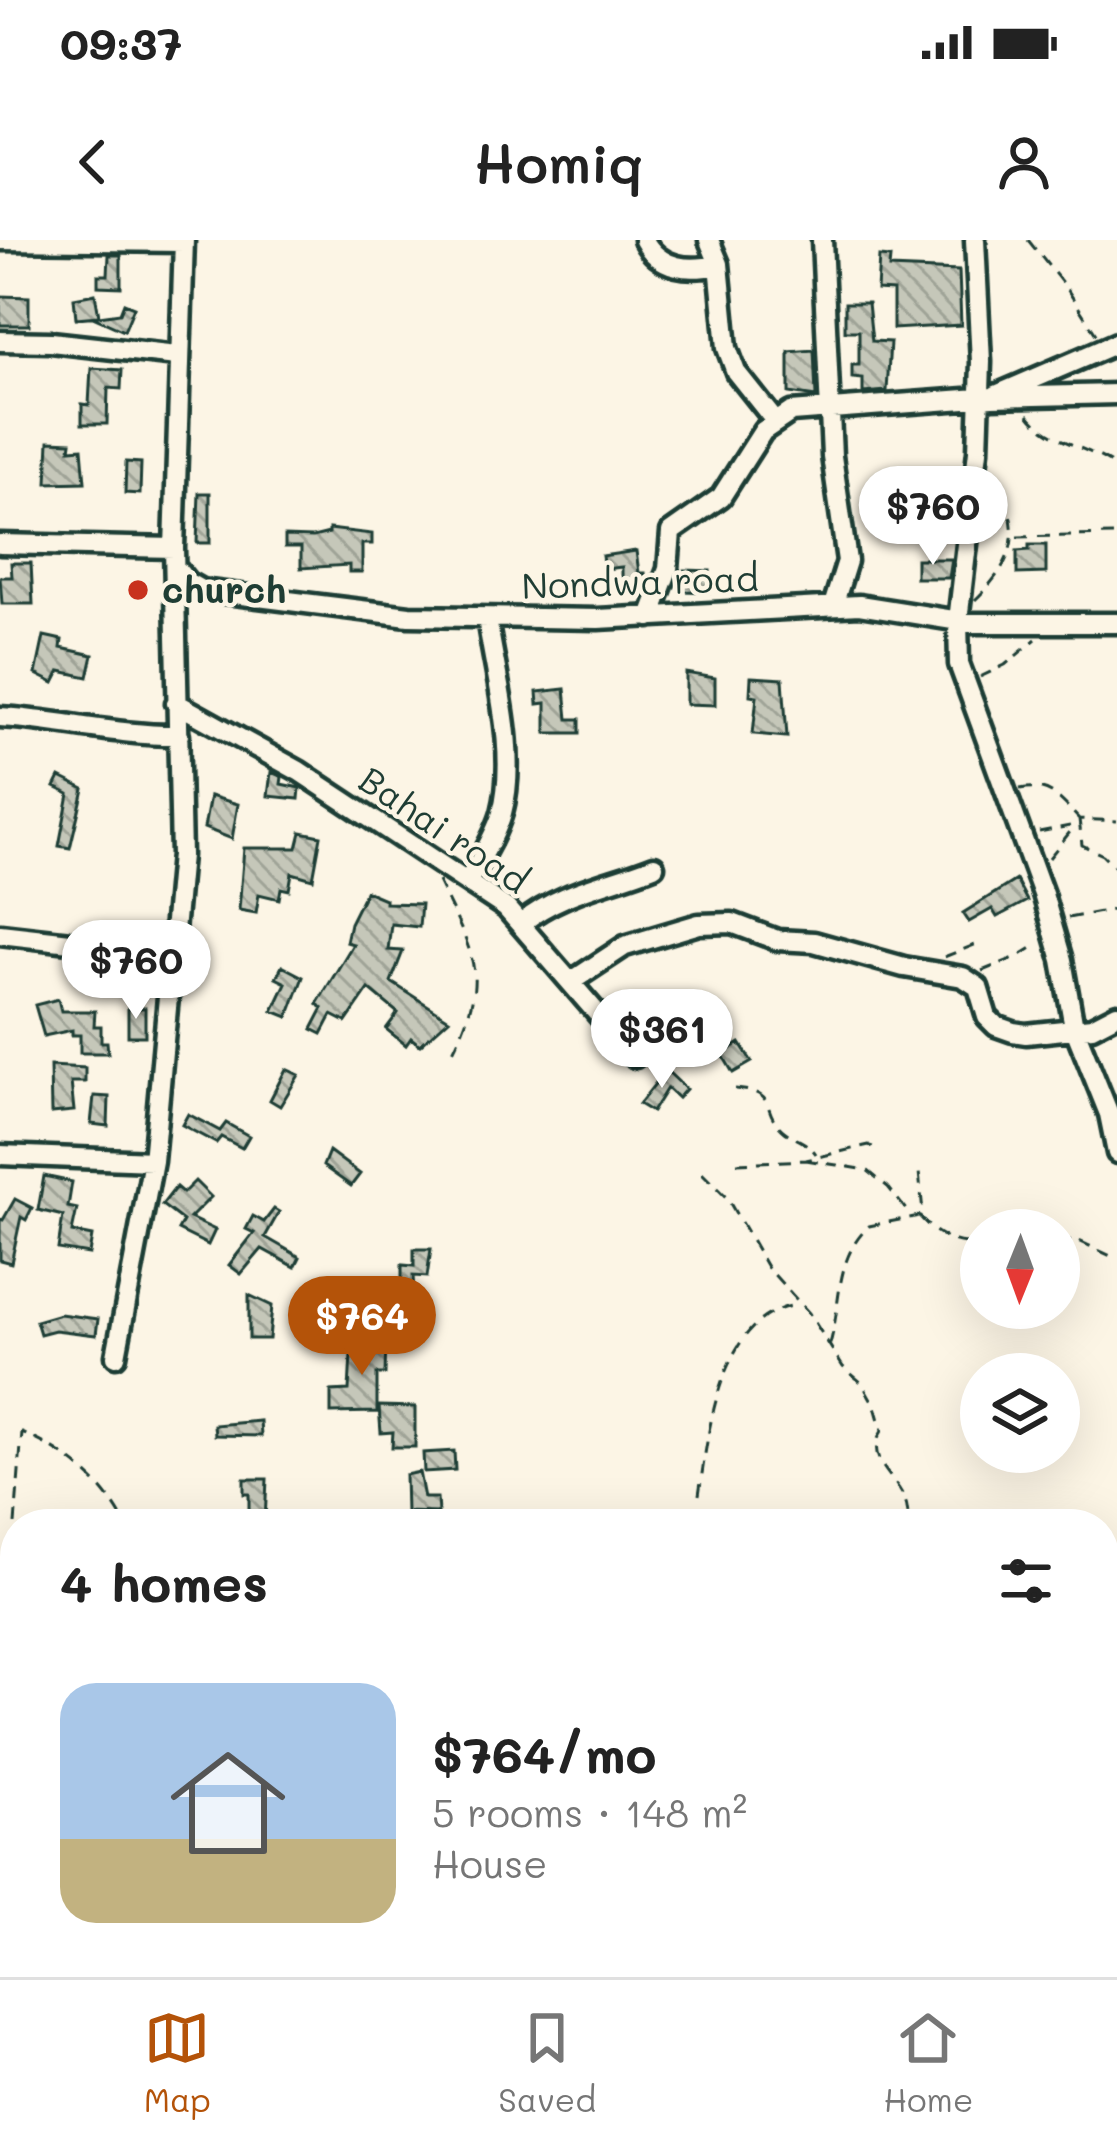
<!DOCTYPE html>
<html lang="en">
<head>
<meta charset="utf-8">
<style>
  :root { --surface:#fff; --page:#f6f6f6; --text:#222; --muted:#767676; --line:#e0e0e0; --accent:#b45309 }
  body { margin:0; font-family:Mali,sans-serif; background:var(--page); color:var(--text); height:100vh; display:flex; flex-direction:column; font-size:45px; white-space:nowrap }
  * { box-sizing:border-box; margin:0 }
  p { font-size:39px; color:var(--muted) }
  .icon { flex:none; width:66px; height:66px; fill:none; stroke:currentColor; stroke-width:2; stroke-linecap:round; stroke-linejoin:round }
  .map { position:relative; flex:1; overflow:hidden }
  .drawer { position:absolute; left:0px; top:1269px; width:1119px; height:468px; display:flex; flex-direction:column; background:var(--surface); border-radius:48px 48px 0 0; box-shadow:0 12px 48px #0002 }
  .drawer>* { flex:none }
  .needle { width:78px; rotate:181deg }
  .tools { position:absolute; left:960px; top:969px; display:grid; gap:24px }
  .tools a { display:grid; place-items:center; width:120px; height:120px; border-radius:50%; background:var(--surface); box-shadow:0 12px 48px #0002; font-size:60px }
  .price { position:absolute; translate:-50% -102px; padding:0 27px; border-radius:42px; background:#fff; color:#222; font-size:39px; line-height:78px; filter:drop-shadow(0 3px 6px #0008) }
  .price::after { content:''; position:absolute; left:50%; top:72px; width:36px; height:27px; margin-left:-18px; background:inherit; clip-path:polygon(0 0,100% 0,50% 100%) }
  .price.current { background:var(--accent); color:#fff }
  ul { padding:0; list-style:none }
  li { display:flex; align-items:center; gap:36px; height:300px; padding:0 60px }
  li span { display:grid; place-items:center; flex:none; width:336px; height:240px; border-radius:36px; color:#555 }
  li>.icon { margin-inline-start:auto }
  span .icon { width:144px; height:144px; fill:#fffc; stroke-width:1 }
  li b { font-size:51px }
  h2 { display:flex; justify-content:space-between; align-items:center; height:144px; padding:0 60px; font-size:51px }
  .status { display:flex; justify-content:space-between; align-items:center; height:84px; padding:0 60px; background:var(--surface); direction:ltr }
  .status svg { height:33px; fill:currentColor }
  header { display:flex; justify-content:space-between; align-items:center; height:156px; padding:0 60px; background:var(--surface); font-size:54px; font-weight:600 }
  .dock { display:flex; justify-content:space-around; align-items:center; height:168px; border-top:3px solid var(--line); background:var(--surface); font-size:33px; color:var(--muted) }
  .dock a { display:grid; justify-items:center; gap:6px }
  .dock .current { color:var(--accent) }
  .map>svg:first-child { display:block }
  .building { fill:url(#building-back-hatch); stroke:#1f3d34; stroke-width:3 }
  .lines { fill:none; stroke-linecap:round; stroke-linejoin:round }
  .minor-casing { stroke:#1f3d34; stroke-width:27 }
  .path { stroke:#1f3d34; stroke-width:3; stroke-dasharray:12 9; stroke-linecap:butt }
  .minor { stroke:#fcf5e5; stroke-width:18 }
  .poi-dot { fill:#c8321e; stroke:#fcf5e5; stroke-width:4.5 }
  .labels { text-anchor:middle; stroke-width:9; stroke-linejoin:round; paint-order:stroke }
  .street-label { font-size:36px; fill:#1f3d34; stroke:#fcf5e5 }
  .poi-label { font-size:36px; font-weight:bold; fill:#1f3d34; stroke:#fcf5e5; text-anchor:start }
</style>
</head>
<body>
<div class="status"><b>09:37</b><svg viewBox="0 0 49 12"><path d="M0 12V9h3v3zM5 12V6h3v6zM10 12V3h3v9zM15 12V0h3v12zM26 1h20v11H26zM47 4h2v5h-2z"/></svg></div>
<header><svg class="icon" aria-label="back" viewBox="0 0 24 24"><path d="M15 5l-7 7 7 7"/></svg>Homiq<svg class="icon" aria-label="person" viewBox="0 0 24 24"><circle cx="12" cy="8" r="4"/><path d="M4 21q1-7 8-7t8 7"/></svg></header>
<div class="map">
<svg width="1117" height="1737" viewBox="0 0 1117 1737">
  <defs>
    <pattern id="building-back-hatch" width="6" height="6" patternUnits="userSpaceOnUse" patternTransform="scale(3)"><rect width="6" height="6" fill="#c5c7b9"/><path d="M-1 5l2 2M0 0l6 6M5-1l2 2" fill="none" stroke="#9fa397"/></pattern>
  </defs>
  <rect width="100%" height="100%" fill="#fcf5e5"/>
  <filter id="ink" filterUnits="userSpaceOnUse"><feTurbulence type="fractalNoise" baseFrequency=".00833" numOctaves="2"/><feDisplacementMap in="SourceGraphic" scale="24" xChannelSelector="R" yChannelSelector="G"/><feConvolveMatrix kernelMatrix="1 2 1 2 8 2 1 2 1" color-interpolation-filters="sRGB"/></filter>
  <g filter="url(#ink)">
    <!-- building -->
    <path class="building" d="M109,15H121V47L98,46V35H108Z
      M879,17L890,18L889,28L959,31L961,85L893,89V51L877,50Z
      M95,54L99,76L120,73L124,63L134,67L124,91L93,77L98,76L76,78L74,58Z
      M0,56L29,57V85H0Z
      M845,63H868L872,101L890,102L887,151L863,153V139L852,138V125H859V91H845Z
      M814,110L816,157L789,153V112Z
      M91,128L122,130L121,149L108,148L107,184H82V164L89,165Z
      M49,201L71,202L70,209L82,208L85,242L47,243Z
      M126,222L141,223L140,254L125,253Z
      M199,253H210V303H197Z
      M329,289L372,294V304H362V332H349V325L301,328V307H285V296L313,297L329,293Z
      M1029,305H1046V333L1017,334V311L1029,310Z
      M636,311L639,333H645V349H622V327L604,329L602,316Z
      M916,319H952L949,338H916Z
      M11,323H31L33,364H2L0,337H12Z
      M685,330L710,331L709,352L684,351Z
      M44,396L62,400L61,408L93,415L88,437L60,431L54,443L36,434Z
      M686,433L715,438V465L686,464Z
      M751,437L783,439L787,497L753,494L757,456L750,455Z
      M565,449L568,479H580V493H546V463L538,464L537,452Z
      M271,532L282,537L281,544L300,548L299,559L268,556Z
      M60,537L84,549L70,608L59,606L69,554L55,547Z
      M210,556L238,564L232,599L204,588Z
      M301,592L321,596L313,639L292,633L289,650L281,648L279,659L259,654L256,673L239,670L244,608H297Z
      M1016,640L1027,661L997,677L992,669L969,682L963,673Z
      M366,651L385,659V663L421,664L419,687L391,684L388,710L403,711L391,742L449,779L420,805L411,798L406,805L386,789L398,773L369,749L346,782L332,775L322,794L312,789L323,768L317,764L353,704L346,702L350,683Z
      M282,726L303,737L288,777L273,771L286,743L276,738Z
      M58,759L61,771H95L94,786H101V802H107L108,813H80V795H72V790L44,796L35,765Z
      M635,761L643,770L638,775L653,789L640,802L633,794L636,790L621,776Z
      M128,768H145V796H128Z
      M740,803L752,822L733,833L722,814Z
      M50,826L85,828V842H71L74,871L51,873Z
      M286,829L299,835L280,866L270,860Z
      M666,830L686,849L678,858L667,848L652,872L639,864Z
      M94,856L109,857L108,886L91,884Z
      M188,874L220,891L226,883L249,896L242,908L221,897L216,903L182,885Z
      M329,911L360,934L351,946L323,926Z
      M44,936L72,942L68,967L77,969L72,992L92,996L89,1014L58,1009L63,976L38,970Z
      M195,941L211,957L190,978L215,990L208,1005L178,990L183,981L162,965L176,947L183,953Z
      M15,959L32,968L26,980L21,977L11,1023L0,1020V979L3,980Z
      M274,969L279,972L265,997L300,1017L295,1027L262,1009L241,1034L229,1025L254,993L246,989L253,976L264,982Z
      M414,1009H431L427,1037L413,1036L415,1066L396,1067V1039H402V1025L414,1026Z
      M249,1055L272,1066L269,1099H249Z
      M60,1074L98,1079L96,1095L55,1090L40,1094L36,1081Z
      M352,1097L386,1101L385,1134H377V1172L331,1173V1151L349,1150Z
      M379,1166L415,1167V1207H392L393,1192L381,1193Z
      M260,1181L261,1196L215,1195L214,1185Z
      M454,1211L455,1230L424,1232L423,1213Z
      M419,1232L424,1258H437L438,1273L406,1272L405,1235Z
      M244,1239H267L265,1281H249V1254H244Z
      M0,1651L15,1658V1696L0,1726Z
      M932,1722H957L963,1732L957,1737H932L925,1729Z"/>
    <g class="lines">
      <!-- minor casing -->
      <g class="minor-casing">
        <path id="minor" d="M0,0L184,2
          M644,0C659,29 690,32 719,24
          M709,0L719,24L727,108L736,132L775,181
          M822,0L832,216L847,321L833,366
          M975,0L981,122L978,211L958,381L959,424L1043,654L1062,720L1074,787L1109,874L1117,913
          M0,101L51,102L177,116
          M996,155L1117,103
          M0,304L174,308
          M175,327L187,342L201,350L409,376L598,379L859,365L972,383H1117
          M650,377L668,329L671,292L721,257L763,191L791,172L992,157L1117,154
          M176,463L299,531L506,668L635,817
          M0,477C60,480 119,496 179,495
          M469,640C480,619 495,597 502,573C518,513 496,439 487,378
          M522,683C561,651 609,644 654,626
          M0,694L175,714
          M572,741L625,706L699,684L732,683L777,700L814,702L904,727L963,737L978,747L987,777L996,786L1013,792L1026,794L1092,787L1117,774
          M0,915L153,921
          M116,1116L153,921L181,615L174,308L184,0
          M1104,1394L1117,1389
          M0,1402L15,1401
          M1104,1480L1117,1495
          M0,1636L15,1638
          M157,1722L170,1737
          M791,1722L811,1737
          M973,1722L982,1737
          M15,1737L21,1722
          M654,1737L672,1722"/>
      </g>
      <!-- path -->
      <path class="path" d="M1028,0L1067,49L1097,96
        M1028,174C1049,202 1089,207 1117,227
        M1017,297L1117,295
        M975,360C1019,317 1023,287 993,236
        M980,437L1005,425L1036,399
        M1020,549C1050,543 1060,559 1079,579L1117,581
        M1079,579L1082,605L1103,615L1117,629
        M1039,592L1070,586
        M1049,618L1074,587
        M438,641C473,715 492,734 451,815
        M1068,678L1117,669
        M944,717L977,704
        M982,731L1019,716L1038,704
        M735,849C781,853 758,869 784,891C795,900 807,901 816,914
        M806,920L867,930L888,947L911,976
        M737,923L806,920L869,905L879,911
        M702,933L727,958L767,1027L809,1073L843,1127L862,1143L875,1166L882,1191C863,1220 898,1237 906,1263C907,1266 909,1281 909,1284
        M920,977C938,997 954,1004 981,1004
        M1059,1001L1077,1000L1117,1019
        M830,1104C842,1062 834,1019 869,986L919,976L923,972L919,932
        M699,1255C708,1194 719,1075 797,1065
        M15,1284L22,1193C64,1210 105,1243 125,1284
        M0,1354L15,1317"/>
      <!-- minor -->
      <use href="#minor" class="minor"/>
    </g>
  </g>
  <!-- markers -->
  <circle class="poi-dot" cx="138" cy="350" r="12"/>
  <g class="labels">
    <!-- street labels -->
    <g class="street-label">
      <text transform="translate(640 342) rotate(-2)" y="13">Nondwa road</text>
      <text transform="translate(444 590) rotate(34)" y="13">Bahai road</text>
    </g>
    <!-- poi labels -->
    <g class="poi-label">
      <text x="162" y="363">church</text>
    </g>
  </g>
</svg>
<div class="tools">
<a><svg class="needle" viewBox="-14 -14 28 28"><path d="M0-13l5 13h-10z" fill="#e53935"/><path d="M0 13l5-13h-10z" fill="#767676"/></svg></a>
<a><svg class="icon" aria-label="layers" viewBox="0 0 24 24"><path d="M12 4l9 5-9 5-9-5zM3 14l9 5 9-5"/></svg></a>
</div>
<b class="price" style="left:933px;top:328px">$760</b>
<b class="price" style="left:136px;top:782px">$760</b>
<b class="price" style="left:662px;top:851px">$361</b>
<b class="price current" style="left:362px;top:1138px">$764</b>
<section class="drawer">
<h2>4 homes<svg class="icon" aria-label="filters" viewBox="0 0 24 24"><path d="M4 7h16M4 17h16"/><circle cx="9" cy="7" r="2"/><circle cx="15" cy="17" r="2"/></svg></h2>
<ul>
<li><span style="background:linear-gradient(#a9c7e8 65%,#c2b280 0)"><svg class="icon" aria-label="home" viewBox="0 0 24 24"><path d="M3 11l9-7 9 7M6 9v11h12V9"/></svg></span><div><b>$764/mo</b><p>5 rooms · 148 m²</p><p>House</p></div></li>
</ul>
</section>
</div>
<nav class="dock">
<a class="current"><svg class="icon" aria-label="map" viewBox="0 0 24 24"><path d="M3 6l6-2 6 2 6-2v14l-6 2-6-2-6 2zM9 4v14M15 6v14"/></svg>Map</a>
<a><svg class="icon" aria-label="saved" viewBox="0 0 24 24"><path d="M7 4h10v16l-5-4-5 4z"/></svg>Saved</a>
<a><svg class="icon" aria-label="home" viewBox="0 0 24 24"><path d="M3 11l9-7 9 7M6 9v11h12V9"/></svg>Home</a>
</nav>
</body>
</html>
